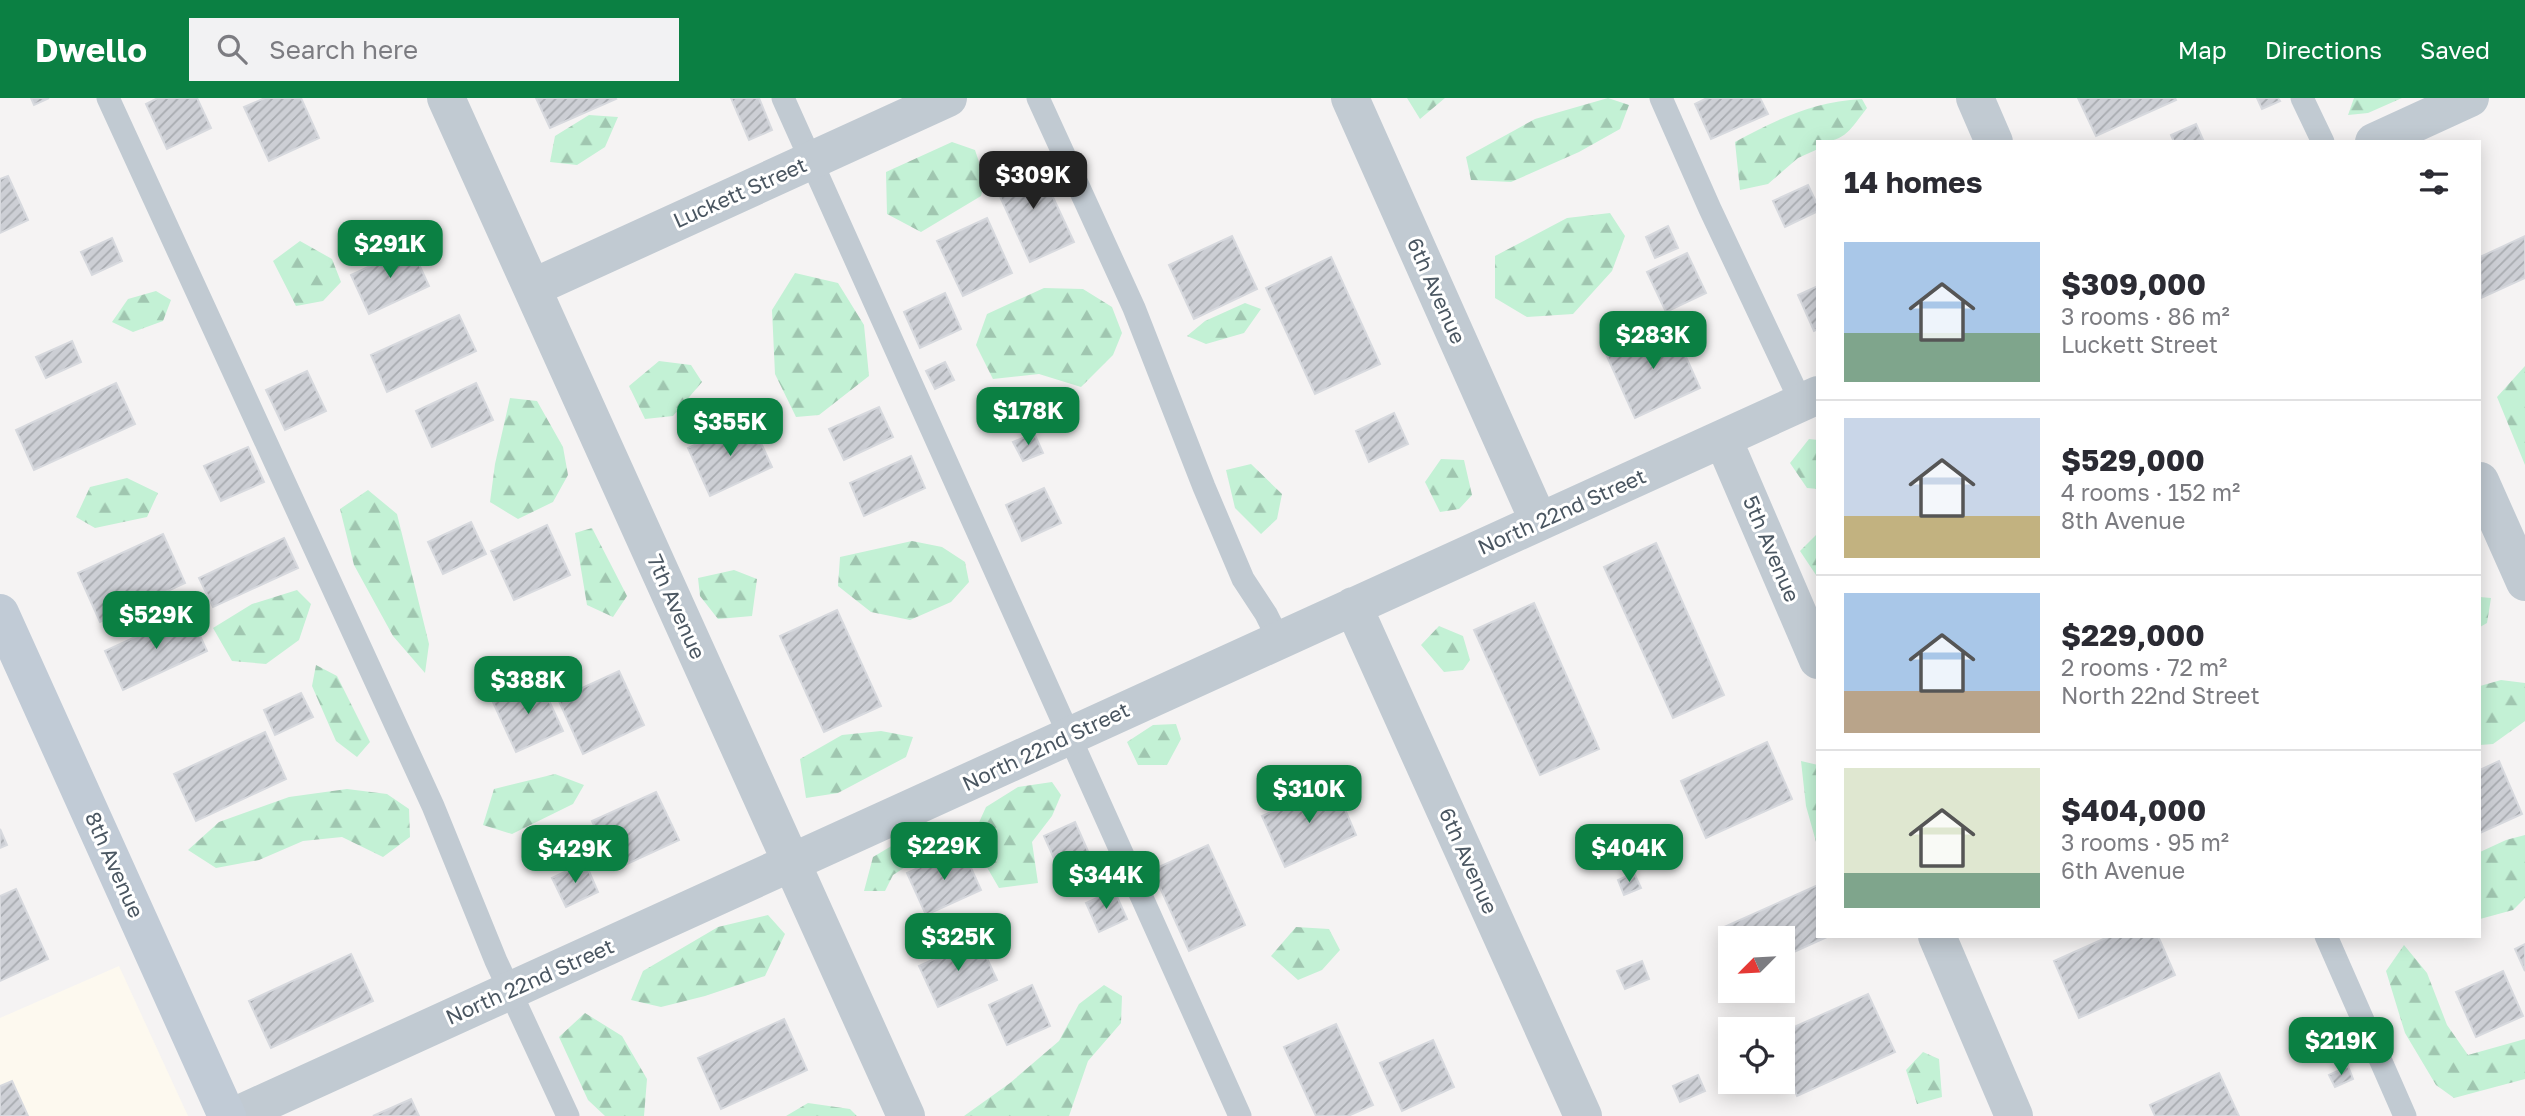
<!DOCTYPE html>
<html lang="en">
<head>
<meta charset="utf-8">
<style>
  :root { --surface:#fff; --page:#f2f2f3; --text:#2b2b33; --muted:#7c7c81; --line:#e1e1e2; --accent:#0b8043 }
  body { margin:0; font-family:"Golos Text",sans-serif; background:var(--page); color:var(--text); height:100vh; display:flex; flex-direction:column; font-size:26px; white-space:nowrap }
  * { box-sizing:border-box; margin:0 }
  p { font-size:23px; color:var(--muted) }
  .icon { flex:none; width:38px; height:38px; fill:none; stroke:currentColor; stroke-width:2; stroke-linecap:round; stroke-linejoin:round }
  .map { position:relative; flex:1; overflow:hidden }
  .drawer { position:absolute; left:1816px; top:42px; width:665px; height:798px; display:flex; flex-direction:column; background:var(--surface); border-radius:0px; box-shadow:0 4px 18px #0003 }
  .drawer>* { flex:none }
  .needle { width:46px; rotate:246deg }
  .buttons { position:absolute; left:1718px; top:828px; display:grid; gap:14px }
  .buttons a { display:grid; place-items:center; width:77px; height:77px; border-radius:0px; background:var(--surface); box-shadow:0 4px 18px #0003; font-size:35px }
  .price { position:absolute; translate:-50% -60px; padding:0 16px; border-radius:14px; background:var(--accent); color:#fff; font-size:23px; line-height:46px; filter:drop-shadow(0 2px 4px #0008) }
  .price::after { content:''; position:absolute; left:50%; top:42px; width:21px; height:16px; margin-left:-10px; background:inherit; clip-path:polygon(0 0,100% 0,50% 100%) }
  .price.current { background:#222; color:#fff }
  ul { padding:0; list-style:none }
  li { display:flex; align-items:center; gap:21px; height:175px; padding:0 28px }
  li+li { border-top:2px solid var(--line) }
  li span { display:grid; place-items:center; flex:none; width:196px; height:140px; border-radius:0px; color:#555 }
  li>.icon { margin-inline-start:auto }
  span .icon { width:84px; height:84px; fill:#fffc; stroke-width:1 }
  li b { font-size:30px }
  h2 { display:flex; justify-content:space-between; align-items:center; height:84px; padding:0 28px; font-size:30px }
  header { display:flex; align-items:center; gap:42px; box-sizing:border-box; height:98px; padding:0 35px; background:var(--accent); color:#fff }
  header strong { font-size:33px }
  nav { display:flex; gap:38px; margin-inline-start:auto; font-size:24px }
  .search { width:490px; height:63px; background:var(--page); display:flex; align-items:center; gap:18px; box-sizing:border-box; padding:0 24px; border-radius:0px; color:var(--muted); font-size:26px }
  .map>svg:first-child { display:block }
  .commercial { fill:#fdf9ef }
  .forest { fill:url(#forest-firs) }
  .building { fill:url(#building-hatch); stroke:#d7d9de; stroke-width:2 }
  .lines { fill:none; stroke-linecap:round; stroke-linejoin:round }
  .lane { stroke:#c1cad2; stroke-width:23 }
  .street { stroke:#c1cad2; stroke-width:38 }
  .secondary { stroke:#c1cbd6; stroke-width:38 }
  .labels { text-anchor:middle; stroke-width:6; stroke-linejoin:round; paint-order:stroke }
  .street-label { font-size:21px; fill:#4a5661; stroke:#fff }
</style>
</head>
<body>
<header>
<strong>Dwello</strong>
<div class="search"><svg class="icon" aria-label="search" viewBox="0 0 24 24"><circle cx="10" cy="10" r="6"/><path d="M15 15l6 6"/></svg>Search here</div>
<nav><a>Map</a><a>Directions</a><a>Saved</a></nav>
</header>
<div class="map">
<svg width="2525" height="1018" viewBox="0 0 2525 1018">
  <defs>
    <pattern id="forest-firs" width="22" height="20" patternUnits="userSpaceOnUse" patternTransform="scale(1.75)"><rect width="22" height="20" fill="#c3f1d5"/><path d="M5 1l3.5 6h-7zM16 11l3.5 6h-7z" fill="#a0c6b0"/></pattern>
    <pattern id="building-hatch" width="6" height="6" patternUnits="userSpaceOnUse" patternTransform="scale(1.75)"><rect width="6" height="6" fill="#cdcfd5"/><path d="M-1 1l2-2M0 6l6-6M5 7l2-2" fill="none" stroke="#a8abb0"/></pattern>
  </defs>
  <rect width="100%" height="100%" fill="#f5f3f3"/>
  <!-- commercial -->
  <path class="commercial" d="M119,868L188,1018H0V920Z"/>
  <!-- forest -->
  <path class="forest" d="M1407,0H1445L1420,21Z
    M1608,0L1629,7L1620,31L1579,54L1511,84L1471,82L1466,59L1535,21Z
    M2354,0H2402L2368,15L2348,17Z
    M1862,1L1867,10C1851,30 1846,44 1818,44V51L1798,60L1768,86L1740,92L1735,44C1778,21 1812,4 1862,1Z
    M589,17L618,19L605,49L577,67L550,64L555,38Z
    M952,44L975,52L985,82L981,98L921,134L887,116L886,74Z
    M1610,115L1625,138L1612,173L1573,216L1527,219L1495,200V158L1567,120Z
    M300,143L332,161L341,184L323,203L296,208L273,163Z
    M795,175L838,185L864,227L869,278L819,317L796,319L775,276L772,212Z
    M1044,190L1083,191L1112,209L1122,235L1113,257L1081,289L1039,276L993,281L976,247L987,216Z
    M156,193L171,202L163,223L133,234L112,224L128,201Z
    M1245,205L1261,211L1244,235L1206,246L1187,238L1205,223Z
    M659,263L691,267L702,284L673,318L645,321L629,288Z
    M2525,268V367L2497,299Z
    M510,300L537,303L563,349L568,377L553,404L518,421L490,404L495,366Z
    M1809,341L1818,342V391L1807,390L1790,365Z
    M1441,361L1464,362L1472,397L1459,411L1440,414L1425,384Z
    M1251,366L1282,396L1277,421L1261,436L1235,410L1226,372Z
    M127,380L158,395L147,419L95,430L76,419L90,389Z
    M368,392L397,416L429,546L425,575L393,538L354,467L340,411Z
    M592,430L627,498L613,519L587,507L575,435Z
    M1818,435V480L1800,453Z
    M912,443L942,449L965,464L969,484L951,504L910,522L871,514L838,488L840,459Z
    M734,472L757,481L752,518L718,521L700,498L698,480Z
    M297,492L311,506L299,542L266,566L232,563L213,530L252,506Z
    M2480,499L2491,500L2487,525L2480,529Z
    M1439,528L1463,538L1470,562L1463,572L1444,574L1421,547Z
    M316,567L337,578L370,644L357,659L336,643L312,588Z
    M2501,582L2525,585V623L2493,646L2480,647V588Z
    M1176,626L1181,641L1167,667H1138L1127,644L1153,627Z
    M881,633L913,639L906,659L838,695L806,700L800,661L842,637Z
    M1801,663L1818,667V751L1806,708Z
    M555,676L584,687L573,706L512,736L483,727L494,691Z
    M1052,684L1061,697L1052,718L1032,744L1038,785L999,790L971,742L986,709L1018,689Z
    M347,691L387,696L409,711L410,739L383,759L342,739L303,743L259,762L216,770L188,752L219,724L289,699Z
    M910,737H935L924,757L893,777L885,793H864L873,759Z
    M2525,737V800L2513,812L2480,821V754L2506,742Z
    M768,817L785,836L765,878L705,898L661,909L631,902L643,873L718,829Z
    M1296,829L1329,831L1340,852L1322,872L1298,882L1271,858Z
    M2404,847L2427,875L2447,927L2468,957L2525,941V981L2454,1000L2436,987L2405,935L2386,873Z
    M1104,887L1122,898L1121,925L1088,963L1069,1018H964L1010,985L1059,943L1079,906Z
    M585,915L622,938L647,981L644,1018H605L588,1002L559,939Z
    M1923,954L1939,961L1942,999L1917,1006L1906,972Z
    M808,1005L850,1011L857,1018H786Z"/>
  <!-- building -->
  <path class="building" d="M31,0H49L34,7Z
    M158,0H197L211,30L167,51L146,6Z
    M265,0H301L319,40L269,63L244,9Z
    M536,0H615L616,1L550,30Z
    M731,0H759L772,32L749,42Z
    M1707,0H1760L1768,16L1711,41L1695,6Z
    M2078,0H2175L2176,2L2096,38Z
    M2257,0H2278L2280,3L2262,11Z
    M2196,26L2204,44H2174L2171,37Z
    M1035,61L1074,144L1030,164L992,81Z
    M8,78L28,122L0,135V81Z
    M1808,87L1818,108V113L1785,129L1773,103Z
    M987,120L1012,175L963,198L937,143Z
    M1668,128L1678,150L1655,160L1646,139Z
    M1232,138L1257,191L1194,221L1169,167Z
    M2525,138V180L2481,200L2480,159Z
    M112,140L122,163L92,177L81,154Z
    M411,149L429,188L369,216L351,177Z
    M1687,155L1706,195L1666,214L1647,174Z
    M1331,159L1380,266L1315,296L1266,190Z
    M1818,188V231L1814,233L1798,197Z
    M945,195L961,231L920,250L904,214Z
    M459,217L476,253L387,294L371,257Z
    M1671,226L1700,290L1635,320L1606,256Z
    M72,243L81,264L46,280L36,259Z
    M945,264L954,282L935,291L926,273Z
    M307,273L326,313L285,332L266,292Z
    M116,285L135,326L34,372L16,332Z
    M476,285L493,322L432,349L416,313Z
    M879,309L893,339L844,362L829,331Z
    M1394,315L1408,346L1369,364L1356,333Z
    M750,321L772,369L710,398L688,350Z
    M1034,335L1043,355L1023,363L1013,344Z
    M248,349L264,384L221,403L204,368Z
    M911,358L925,390L864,418L850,385Z
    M1044,390L1061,425L1022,443L1006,407Z
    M471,424L486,456L443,476L428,444Z
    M547,427L570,477L514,502L491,453Z
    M163,436L185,485L100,524L78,475Z
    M284,440L298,470L213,509L199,480Z
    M1656,445L1724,597L1673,620L1604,469Z
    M1534,505L1599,651L1540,677L1474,532Z
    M837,512L881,608L824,634L780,538Z
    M189,514L207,553L123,592L105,553Z
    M619,573L644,627L583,656L558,601Z
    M539,581L563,633L516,654L492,602Z
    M301,595L313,619L275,637L264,612Z
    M265,634L286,681L196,723L174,676Z
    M1767,644L1792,701L1706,740L1681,683Z
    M2499,663L2522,716L2480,735V672Z
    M1334,686L1356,737L1285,769L1262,718Z
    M656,694L679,742L614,772L592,723Z
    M1075,724L1091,760L1060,774L1044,738Z
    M0,731L7,747L0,750Z
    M1208,747L1245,827L1189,853L1152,772Z
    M962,750L981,792L926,817L907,775Z
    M585,764L598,794L566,809L552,780Z
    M1634,775L1641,790L1624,797L1618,782Z
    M1818,787V838H1829L1783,859V840H1731V850L1722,830Z
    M16,791L48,861L0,883V798Z
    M1114,792L1127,821L1099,834L1086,805Z
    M2110,838H2158L2175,877L2079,920L2054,863Z
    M978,841L997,882L938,909L919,868Z
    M2525,846V873L2515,851Z
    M351,856L373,903L271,950L249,903Z
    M1642,863L1649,881L1625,891L1617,873Z
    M2503,873L2523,918L2476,939L2456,894Z
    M1032,887L1050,928L1007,947L989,907Z
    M1868,896L1895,954L1797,998L1783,966V934Z
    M784,921L807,972L721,1011L698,960Z
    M1336,926L1373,1007L1348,1018H1316L1284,949Z
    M1433,942L1454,989L1402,1013L1380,965Z
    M2348,968L2353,981L2335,989L2329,977Z
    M2219,975L2239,1018H2155L2150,1007Z
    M1698,977L1705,993L1680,1004L1673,988Z
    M12,983L28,1018H0V988Z
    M411,1001L419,1018H373Z"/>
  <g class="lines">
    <!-- lane -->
    <path class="lane" d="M108,0L433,708L496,863L568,1018
      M783,0L1240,1018
      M1038,0L1134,210L1204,389L1243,481L1266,516L1279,542
      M1661,0L1710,111L1801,304
      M2302,0L2323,44
      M2326,838L2405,1018"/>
    <!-- street -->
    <path class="street" d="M446,0L906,1018
      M1350,0L1539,424
      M1975,0L1994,44
      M2374,44L2470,0
      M532,190L948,0
      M1723,341L1818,562
      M2480,383L2525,484
      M1353,508L1583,1018
      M1937,838L2014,1018
      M235,1018L1818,297"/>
    <!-- secondary -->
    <path class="secondary" d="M0,515L227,1018"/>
  </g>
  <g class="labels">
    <!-- street labels -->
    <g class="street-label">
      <text transform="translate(740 95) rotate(-24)" y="7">Luckett Street</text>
      <text transform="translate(1436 193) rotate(66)" y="7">6th Avenue</text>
      <text transform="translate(1562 414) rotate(-24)" y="7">North 22nd Street</text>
      <text transform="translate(1771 451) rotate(67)" y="7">5th Avenue</text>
      <text transform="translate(676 509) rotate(66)" y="7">7th Avenue</text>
      <text transform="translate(1046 649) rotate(-25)" y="7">North 22nd Street</text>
      <text transform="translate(1468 763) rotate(66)" y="7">6th Avenue</text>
      <text transform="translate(114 767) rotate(66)" y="7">8th Avenue</text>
      <text transform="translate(530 884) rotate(-24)" y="7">North 22nd Street</text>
    </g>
  </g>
</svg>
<div class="buttons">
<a><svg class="needle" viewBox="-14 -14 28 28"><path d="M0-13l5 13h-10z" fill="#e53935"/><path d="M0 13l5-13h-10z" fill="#7c7c81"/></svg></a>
<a><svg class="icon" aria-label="locate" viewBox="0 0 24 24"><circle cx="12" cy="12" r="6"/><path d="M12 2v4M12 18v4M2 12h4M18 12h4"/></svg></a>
</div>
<b class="price current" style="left:1033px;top:113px">$309K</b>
<b class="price" style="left:390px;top:182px">$291K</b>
<b class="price" style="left:1653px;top:273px">$283K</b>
<b class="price" style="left:1028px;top:349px">$178K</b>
<b class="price" style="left:730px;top:360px">$355K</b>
<b class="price" style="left:156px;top:553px">$529K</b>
<b class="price" style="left:528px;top:618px">$388K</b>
<b class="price" style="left:1309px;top:727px">$310K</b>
<b class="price" style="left:944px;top:784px">$229K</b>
<b class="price" style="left:1629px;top:786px">$404K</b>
<b class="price" style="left:575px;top:787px">$429K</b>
<b class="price" style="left:1106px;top:813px">$344K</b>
<b class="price" style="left:958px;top:875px">$325K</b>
<b class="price" style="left:2341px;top:979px">$219K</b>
<section class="drawer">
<h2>14 homes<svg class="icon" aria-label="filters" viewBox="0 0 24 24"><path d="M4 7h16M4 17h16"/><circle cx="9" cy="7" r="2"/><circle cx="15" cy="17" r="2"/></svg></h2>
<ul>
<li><span style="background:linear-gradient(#a9c7e8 65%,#7fa58c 0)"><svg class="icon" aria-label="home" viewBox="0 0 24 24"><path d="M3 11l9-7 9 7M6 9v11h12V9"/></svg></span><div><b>$309,000</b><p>3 rooms · 86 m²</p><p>Luckett Street</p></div></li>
<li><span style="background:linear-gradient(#c9d6e8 70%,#c2b280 0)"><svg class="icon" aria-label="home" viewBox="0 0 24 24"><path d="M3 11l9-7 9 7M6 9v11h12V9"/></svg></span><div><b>$529,000</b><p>4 rooms · 152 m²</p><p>8th Avenue</p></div></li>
<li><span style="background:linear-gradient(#a9c7e8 70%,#b9a48a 0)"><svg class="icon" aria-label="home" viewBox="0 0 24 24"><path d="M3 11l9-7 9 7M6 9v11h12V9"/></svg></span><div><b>$229,000</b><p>2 rooms · 72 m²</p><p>North 22nd Street</p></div></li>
<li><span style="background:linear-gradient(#dfe7d0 75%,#7fa58c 0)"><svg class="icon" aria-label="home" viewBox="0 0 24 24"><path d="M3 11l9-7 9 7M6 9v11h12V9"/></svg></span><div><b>$404,000</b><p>3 rooms · 95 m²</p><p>6th Avenue</p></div></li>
</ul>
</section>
</div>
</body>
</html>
